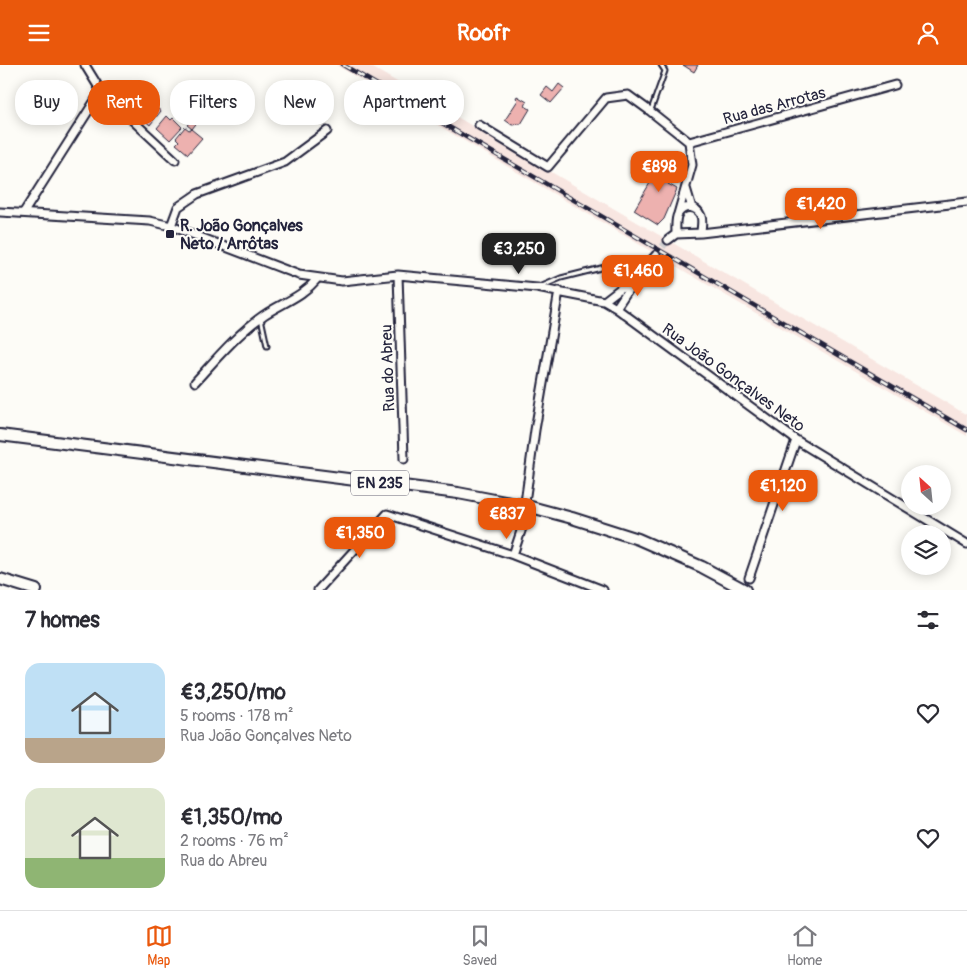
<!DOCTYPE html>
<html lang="en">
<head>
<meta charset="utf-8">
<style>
  :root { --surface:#fff; --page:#f7f7f7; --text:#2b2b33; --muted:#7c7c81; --line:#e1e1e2; --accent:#ea580c }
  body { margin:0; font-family:Pangolin,sans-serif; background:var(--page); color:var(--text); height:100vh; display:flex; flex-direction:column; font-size:19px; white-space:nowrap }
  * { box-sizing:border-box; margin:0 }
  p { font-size:16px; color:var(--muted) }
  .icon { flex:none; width:28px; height:28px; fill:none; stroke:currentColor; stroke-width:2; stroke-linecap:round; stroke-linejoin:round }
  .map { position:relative; height:525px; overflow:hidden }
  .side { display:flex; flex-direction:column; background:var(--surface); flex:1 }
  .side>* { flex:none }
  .banner { position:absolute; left:15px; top:15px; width:500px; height:45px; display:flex; gap:10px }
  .needle { width:32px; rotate:333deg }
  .tools { position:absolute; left:901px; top:400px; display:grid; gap:10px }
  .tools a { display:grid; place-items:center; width:50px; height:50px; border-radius:50%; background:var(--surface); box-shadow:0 2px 12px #0003; font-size:25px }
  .price { position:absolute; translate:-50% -42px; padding:0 11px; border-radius:10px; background:var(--accent); color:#fff; font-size:16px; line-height:32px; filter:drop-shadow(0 1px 2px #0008) }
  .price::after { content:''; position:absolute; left:50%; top:30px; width:15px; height:11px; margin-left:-8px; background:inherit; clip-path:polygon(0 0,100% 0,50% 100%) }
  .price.on { background:#222; color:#fff }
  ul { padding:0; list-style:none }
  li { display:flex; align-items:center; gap:15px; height:125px; padding:0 25px }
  li span { display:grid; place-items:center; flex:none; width:140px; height:100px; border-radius:15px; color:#555 }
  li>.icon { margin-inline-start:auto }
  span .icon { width:60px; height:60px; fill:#fffc; stroke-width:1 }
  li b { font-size:21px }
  h2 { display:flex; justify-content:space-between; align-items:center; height:60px; padding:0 25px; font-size:21px }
  .chip { padding:0 18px; border-radius:20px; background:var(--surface); box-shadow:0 2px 12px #0003; font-size:18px; line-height:45px }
  .chip.on { background:var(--accent); color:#fff }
  header { display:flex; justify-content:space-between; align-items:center; height:65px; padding:0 25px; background:var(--accent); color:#fff; font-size:22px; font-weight:700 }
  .dock { display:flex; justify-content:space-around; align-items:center; height:70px; border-top:1px solid var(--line); background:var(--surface); font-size:14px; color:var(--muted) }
  .dock a { display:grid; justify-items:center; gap:2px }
  .dock .on { color:var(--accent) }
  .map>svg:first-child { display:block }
  .built { fill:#f8e6e1 }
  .building { fill:#edb1af; stroke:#22223b }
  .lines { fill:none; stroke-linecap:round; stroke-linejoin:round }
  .minor-tunnel { stroke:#d1d0d1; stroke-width:7; stroke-dasharray:7 3.5; stroke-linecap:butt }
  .service-casing { stroke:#22223b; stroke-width:7 }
  .minor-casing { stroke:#22223b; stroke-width:11 }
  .secondary-casing { stroke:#22223b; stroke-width:14 }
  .primary-casing { stroke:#22223b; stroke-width:14 }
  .service { stroke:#fdfcf7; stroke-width:3 }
  .minor { stroke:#fdfcf7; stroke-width:7 }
  .secondary { stroke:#fdfcf7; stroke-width:10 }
  .primary { stroke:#fdfcf7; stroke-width:10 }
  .rail-casing { stroke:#22223b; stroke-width:4.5 }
  .rail { stroke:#fdfcf7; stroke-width:2.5; stroke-dasharray:8; stroke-linecap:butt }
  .minor-bridge-casing { stroke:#22223b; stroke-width:11; stroke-linecap:butt }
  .minor-bridge { stroke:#fdfcf7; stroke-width:7 }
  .poi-dot { fill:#22223b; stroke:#fdfcf7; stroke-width:2 }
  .labels { text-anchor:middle; stroke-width:4; stroke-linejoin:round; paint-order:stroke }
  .shield { fill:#fdfcf7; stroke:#646373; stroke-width:1 }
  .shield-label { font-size:15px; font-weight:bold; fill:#22223b }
  .street-label { font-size:16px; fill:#22223b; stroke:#fdfcf7 }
  .poi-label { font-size:16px; font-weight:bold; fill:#22223b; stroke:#fdfcf7; text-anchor:start }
</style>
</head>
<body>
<header><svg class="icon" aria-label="menu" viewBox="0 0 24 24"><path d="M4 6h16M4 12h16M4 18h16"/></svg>Roofr<svg class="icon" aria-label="person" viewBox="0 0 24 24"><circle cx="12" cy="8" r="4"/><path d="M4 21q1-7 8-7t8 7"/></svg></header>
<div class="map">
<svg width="967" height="525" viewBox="0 0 967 525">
  <rect width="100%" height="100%" fill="#fdfcf7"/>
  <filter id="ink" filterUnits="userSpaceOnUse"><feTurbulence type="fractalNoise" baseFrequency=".02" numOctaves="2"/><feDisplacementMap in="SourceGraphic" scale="10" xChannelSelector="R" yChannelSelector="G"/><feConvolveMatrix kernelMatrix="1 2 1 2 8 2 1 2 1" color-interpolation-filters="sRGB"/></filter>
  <g filter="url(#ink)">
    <!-- built -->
    <path class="built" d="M336,0H368L940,334L967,350V371L708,220Z"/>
    <!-- building -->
    <path class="building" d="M683,0H698L694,7Z
      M559,19L564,23L551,38L541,30L547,22L553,27Z
      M135,25L147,36L137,48L125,37Z
      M517,31L527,37L525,41L530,44L521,59L512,60L505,55L518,35L516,33Z
      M148,38L161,46L150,60L138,50Z
      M167,51L171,55L173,53L182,62L170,75L157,63Z
      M195,51L199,55L192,64L187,60Z
      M185,62L189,65L191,64L202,73L188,89L176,79L179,76L176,73Z
      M674,91L683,94L668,119L677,124L664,154L658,160L634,145L663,96L669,98Z"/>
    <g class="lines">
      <!-- minor-tunnel -->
      <path class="minor-tunnel" d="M656,190L668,175"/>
      <!-- service casing -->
      <g class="service-casing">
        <path id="service" d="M651,45L665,6L661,0
          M540,222L561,213L625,197
          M261,253L267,281"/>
      </g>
      <!-- minor casing -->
      <g class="minor-casing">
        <path id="minor" d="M101,26L175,95
          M479,60L548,102L606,33L628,30L650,46L689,77L692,100L678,149
          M689,77L895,20
          M686,123L692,143
          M0,147L150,156L171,161L299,210L342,216L398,210L537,223L604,236L616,243L796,375L967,479
          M24,147L101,26L85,0
          M171,161L178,142L197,129L285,97L327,66
          M676,169C676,163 675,154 678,149C684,139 697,141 701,151C703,156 701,162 701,168
          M668,175L676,169L701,168L967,137
          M398,210L404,394
          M604,236L639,209L656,190
          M616,243L636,213
          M195,317C216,294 238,268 264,250C284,237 302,232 318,213
          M528,416L535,365L559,226
          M513,490L521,466
          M749,513L796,375
          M318,525L387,449L513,490L603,525"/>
      </g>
      <!-- secondary casing -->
      <g class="secondary-casing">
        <path id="secondary" d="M0,514L36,525"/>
      </g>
      <!-- primary casing -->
      <g class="primary-casing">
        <path id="primary" d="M0,370L458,428L531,442L572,453L638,474L702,502L745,525"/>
      </g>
      <!-- service -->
      <use href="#service" class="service"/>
      <!-- minor -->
      <use href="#minor" class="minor"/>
      <!-- secondary -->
      <use href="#secondary" class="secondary"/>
      <!-- primary -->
      <use href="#primary" class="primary"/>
      <!-- rail casing -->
      <g class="rail-casing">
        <path id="rail" d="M343,0L967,365"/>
      </g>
      <!-- rail -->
      <use href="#rail" class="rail"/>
      <!-- minor-bridge casing -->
      <g class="minor-bridge-casing">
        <path id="minor-bridge" d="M521,466L528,416"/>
      </g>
      <!-- minor-bridge -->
      <use href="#minor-bridge" class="minor-bridge"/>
    </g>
  </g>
  <!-- markers -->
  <rect class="poi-dot" x="165" y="164" width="10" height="10" rx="2.5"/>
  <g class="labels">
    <!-- shield labels -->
    <rect class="shield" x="351" y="405.5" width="58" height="25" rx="4"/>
    <g class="shield-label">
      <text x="380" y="423">EN 235</text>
    </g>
    <!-- street labels -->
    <g class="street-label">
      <text transform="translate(774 40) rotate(-15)" y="6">Rua das Arrotas</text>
      <text transform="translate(387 303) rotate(-92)" y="6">Rua do Abreu</text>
      <text transform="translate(734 312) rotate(36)" y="6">Rua João Gonçalves Neto</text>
    </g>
    <!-- poi labels -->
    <g class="poi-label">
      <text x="180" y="166">R. João Gonçalves<tspan x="180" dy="18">Neto / Arrôtas</tspan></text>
    </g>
  </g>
</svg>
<div class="tools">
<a><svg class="needle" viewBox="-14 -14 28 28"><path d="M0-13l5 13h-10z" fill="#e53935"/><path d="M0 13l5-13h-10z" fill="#7c7c81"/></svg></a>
<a><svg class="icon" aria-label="layers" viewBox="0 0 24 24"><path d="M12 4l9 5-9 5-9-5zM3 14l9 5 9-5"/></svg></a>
</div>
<b class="price" style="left:659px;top:128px">€898</b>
<b class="price" style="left:821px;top:165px">€1,420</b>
<b class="price on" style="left:519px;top:210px">€3,250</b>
<b class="price" style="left:638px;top:232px">€1,460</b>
<b class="price" style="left:783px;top:447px">€1,120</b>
<b class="price" style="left:507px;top:475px">€837</b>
<b class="price" style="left:360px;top:494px">€1,350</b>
<div class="banner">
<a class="chip">Buy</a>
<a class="chip on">Rent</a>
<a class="chip">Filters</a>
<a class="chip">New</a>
<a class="chip">Apartment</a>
</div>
</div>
<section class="side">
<h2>7 homes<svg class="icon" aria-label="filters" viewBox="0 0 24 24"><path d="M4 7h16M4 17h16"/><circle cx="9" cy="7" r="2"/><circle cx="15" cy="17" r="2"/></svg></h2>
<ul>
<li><span style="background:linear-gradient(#bfe0f5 75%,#b9a48a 0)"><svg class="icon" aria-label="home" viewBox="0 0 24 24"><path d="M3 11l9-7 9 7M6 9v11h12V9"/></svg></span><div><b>€3,250/mo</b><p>5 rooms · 178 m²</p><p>Rua João Gonçalves Neto</p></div><svg class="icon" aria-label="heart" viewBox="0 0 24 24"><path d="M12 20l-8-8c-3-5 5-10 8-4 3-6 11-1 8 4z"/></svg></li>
<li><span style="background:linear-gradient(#dfe7d0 70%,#8fb573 0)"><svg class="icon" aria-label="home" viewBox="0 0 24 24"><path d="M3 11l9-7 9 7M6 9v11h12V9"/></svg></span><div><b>€1,350/mo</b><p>2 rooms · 76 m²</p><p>Rua do Abreu</p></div><svg class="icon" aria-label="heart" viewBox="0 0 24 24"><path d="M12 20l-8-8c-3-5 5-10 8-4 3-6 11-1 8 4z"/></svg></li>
</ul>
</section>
<nav class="dock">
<a class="on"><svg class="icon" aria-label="map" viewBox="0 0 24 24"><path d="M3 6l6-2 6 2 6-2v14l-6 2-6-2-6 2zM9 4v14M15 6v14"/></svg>Map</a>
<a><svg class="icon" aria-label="saved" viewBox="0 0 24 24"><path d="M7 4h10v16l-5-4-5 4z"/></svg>Saved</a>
<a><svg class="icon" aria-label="home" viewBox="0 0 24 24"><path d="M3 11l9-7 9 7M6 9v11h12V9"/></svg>Home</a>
</nav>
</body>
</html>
